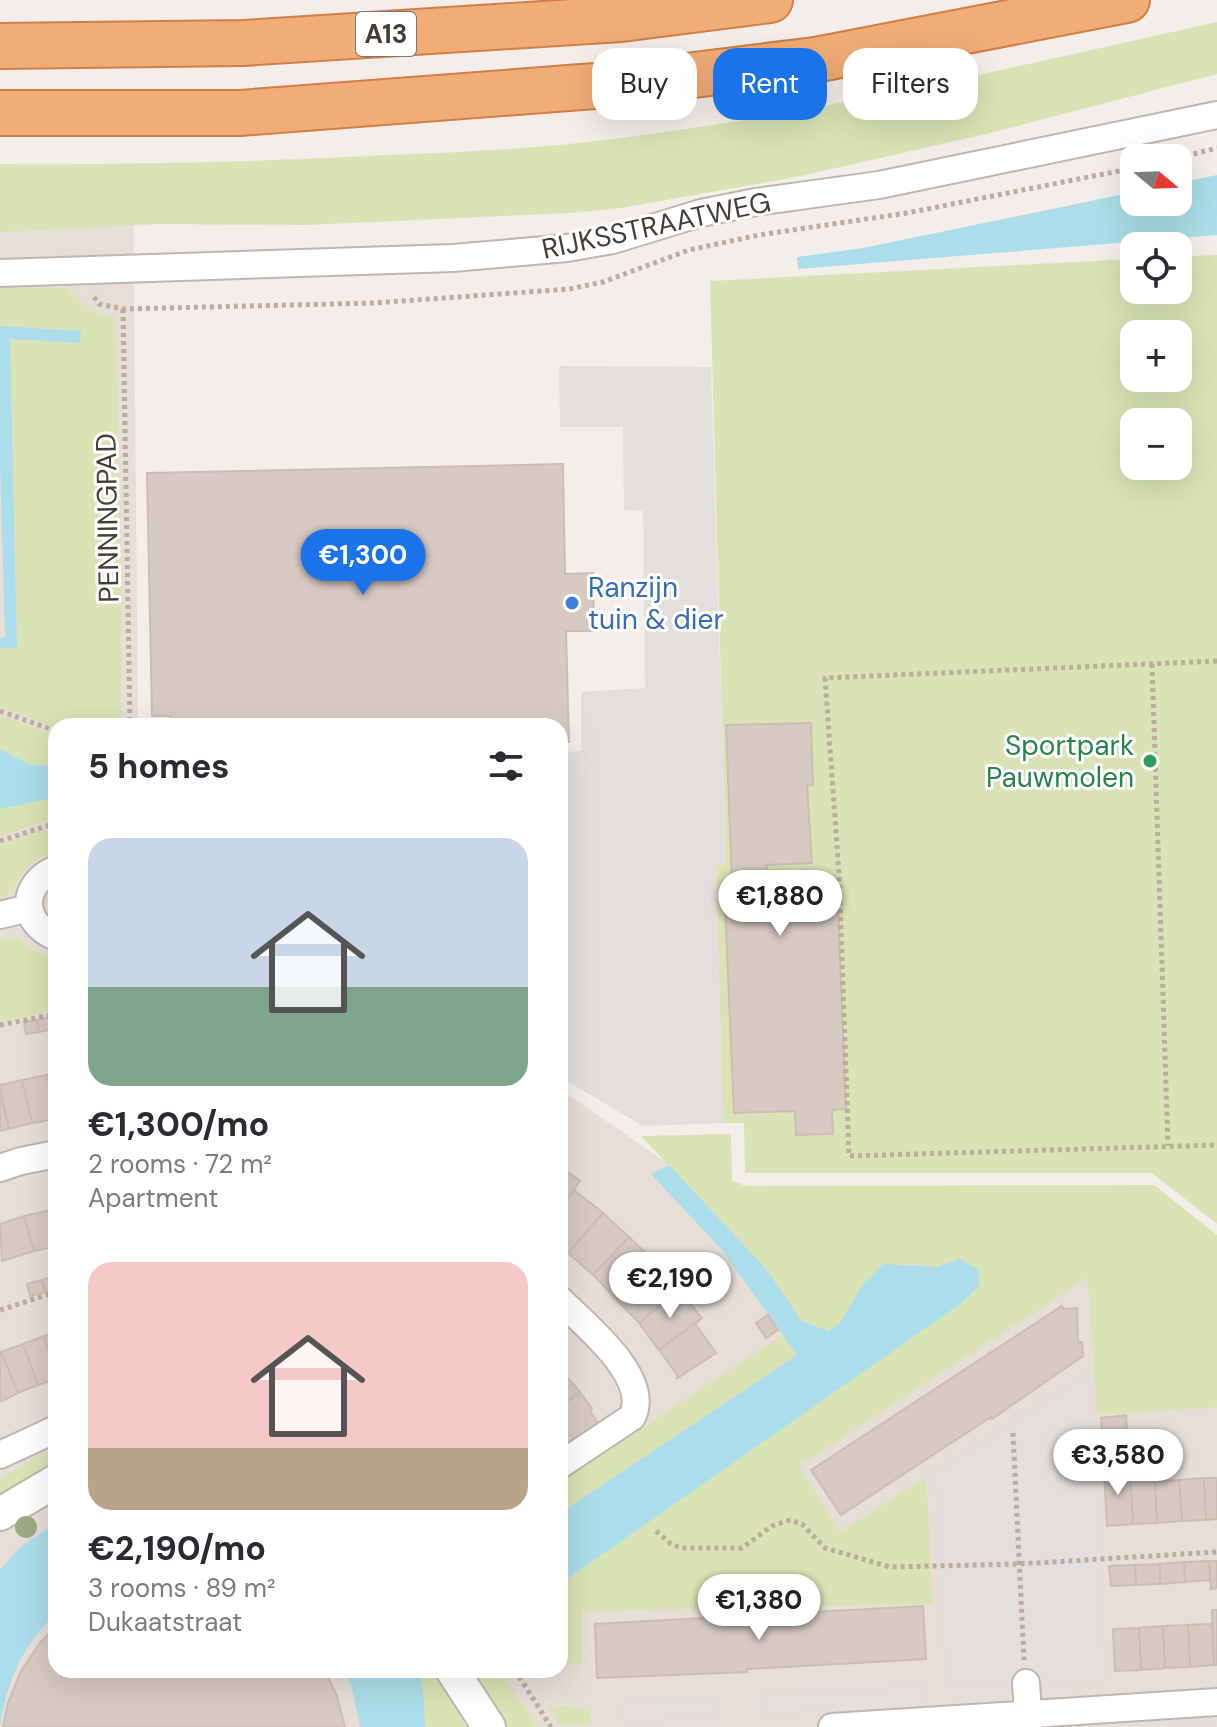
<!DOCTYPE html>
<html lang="en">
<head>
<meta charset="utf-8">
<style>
  :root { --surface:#fff; --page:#f7f7f7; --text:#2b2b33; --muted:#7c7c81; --accent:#1a73e8 }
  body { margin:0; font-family:"DM Sans",sans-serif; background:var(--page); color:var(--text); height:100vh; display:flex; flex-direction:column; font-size:30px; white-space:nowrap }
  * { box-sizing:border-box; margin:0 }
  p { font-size:26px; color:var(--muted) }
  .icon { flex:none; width:44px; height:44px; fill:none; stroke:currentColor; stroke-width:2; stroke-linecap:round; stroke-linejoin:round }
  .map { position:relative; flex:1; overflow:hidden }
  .panel { position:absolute; left:48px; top:718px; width:520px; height:960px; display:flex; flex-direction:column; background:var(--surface); border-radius:24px; box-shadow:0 8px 32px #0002 }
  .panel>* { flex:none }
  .top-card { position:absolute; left:592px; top:48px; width:504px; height:72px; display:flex; gap:16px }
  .needle { width:52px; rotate:109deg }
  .fabs { position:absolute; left:1120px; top:144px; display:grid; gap:16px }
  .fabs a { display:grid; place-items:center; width:72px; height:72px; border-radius:16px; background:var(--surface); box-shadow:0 8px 32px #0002; font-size:40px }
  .price { position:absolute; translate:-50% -68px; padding:0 18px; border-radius:28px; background:#fff; color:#222; font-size:26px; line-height:52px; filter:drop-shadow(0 2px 4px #0008) }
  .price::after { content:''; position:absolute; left:50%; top:48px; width:24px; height:18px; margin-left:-12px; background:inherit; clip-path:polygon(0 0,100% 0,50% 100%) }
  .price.active { background:var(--accent); color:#fff }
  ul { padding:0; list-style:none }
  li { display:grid; align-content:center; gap:16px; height:424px; padding:0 40px }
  li span { display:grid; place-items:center; height:248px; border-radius:24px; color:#555 }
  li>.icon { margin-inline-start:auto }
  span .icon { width:144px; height:144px; fill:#fffc; stroke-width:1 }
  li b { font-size:34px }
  h2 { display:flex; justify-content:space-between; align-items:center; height:96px; padding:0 40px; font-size:34px }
  .pill { padding:0 28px; border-radius:24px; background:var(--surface); box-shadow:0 8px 32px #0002; font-size:28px; line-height:72px }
  .pill.active { background:var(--accent); color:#fff }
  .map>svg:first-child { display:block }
  .residential { fill:#e6ded7 }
  .green { fill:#d9e3b5; fill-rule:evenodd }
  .parking { fill:#e2dfdd }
  .water { fill:#abdeea }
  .building { fill:#d7cac2; stroke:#cebdb3; stroke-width:2 }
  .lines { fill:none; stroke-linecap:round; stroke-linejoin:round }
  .minor-casing { stroke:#c1b6af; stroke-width:30 }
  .tertiary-casing { stroke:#c1b6af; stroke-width:36 }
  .motorway-casing { stroke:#d07f46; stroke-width:48 }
  .path { stroke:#beac9f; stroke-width:5; stroke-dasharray:4 4; stroke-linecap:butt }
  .minor { stroke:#fff; stroke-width:26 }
  .tertiary { stroke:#fff; stroke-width:32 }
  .motorway { stroke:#f1ad76; stroke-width:44 }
  .tree { fill:#9eaa83 }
  .shop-dot { fill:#3f7fe0; stroke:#fff; stroke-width:3 }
  .leisure-dot { fill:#2e9e5b; stroke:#fff; stroke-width:3 }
  .labels { text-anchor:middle; stroke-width:6; stroke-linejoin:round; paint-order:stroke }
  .shield { fill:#fff; stroke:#7e7774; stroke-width:2 }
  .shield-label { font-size:26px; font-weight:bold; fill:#463d38 }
  .street-label { font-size:28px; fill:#463d38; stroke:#fff }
  .shop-label { font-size:28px; fill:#366cbe; stroke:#fff; text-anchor:start }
  .leisure-label { font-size:28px; fill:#27864d; stroke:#fff; text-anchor:end }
</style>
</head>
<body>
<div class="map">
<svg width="1217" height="1727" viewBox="0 0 1217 1727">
  <rect width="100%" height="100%" fill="#f3eee9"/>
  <!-- residential -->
  <path class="residential" d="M0,179L133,180L138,726H56V1670H560V1089L715,1196L1217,1254V1727H0Z"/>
  <!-- green -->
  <path class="green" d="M1217,22V74L986,134L796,177L621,208L569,213L307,225L156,224L0,232V164C130,165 259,162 389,155C461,152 533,149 605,140C812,115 1014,67 1217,22Z
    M1217,255V1224L1152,1173H745L744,1123H723L716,865L726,864L710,281L1134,259V290H1178V257ZM1134,334H1178V378H1134ZM1134,422H1178V466H1134ZM810,723L813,785L807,786L812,863L767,865L768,888L814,911H838L846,1109L832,1110L833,1134L796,1135L795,1111L734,1113L724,880H732L726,725Z
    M0,287L67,288L91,311L115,317L122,556L121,726L56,727L0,708V648L17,647L10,339L79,343L81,331L0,326Z
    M0,715L56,735V767L28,764L0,749Z
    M56,797V817L0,837V809Z
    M56,829V852C16,860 26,884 0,900V845L37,831Z
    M19,937L27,948L56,958V1010L0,1022V940Z
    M731,1134L732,1180L745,1186L1154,1185L1217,1235V1407L1097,1415L1088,1277L799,1466L840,1532L926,1477L933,1604L582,1611V1664L560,1665V1584L963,1302L979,1286L961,1259L936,1267L911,1264L863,1284L840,1323L828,1331L802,1321L766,1269L641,1136Z
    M783,1335L798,1355L560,1513V1482Z
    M56,1448V1464L0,1497V1479L37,1456Z
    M419,1670H436L472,1727H425Z
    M469,1670H499L537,1727H504Z
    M547,1706L580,1707L587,1710L592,1723L562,1726L556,1721Z"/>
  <!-- parking -->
  <path class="parking" d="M559,366L711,367L726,864L716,866L723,1123L643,1126L560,1077V753L581,751V692L645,688L643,511L624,510L623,427H560Z
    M1089,1373L1106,1681L977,1688L946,1687L935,1472Z
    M926,1686L927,1705L761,1714L760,1695Z
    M717,1698L719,1717L623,1722L622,1703Z
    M1217,1715V1725L1087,1727V1723Z"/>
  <!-- water -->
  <path class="water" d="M1217,175V235L798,269L797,257L863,248L1134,192V202H1178V183Z
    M0,326L81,331L80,343L10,339L17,648H0V638L5,637L0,461Z
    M0,749L28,764L56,767V797L0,809Z
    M669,1165L766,1269L802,1321L828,1331L840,1323L863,1284L883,1264L936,1267L961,1259L978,1270L979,1286L963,1302L560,1584V1513L797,1355L722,1250L651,1174Z
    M56,1523V1614C23,1643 6,1684 0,1727V1570L20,1547Z
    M344,1670H419L423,1689L425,1727H360L352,1688Z"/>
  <!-- building -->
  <path class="building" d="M563,464L565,574L593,573L594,631H566L569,742H560V726H167L171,716H152L147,473Z
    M811,723L813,785L807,786L812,863L767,865L768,888L813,886L814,911L838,910L846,1109L832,1110L833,1134L796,1135L795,1111L734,1113L724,880H732L726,725Z
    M51,1017L53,1029L39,1032L37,1020Z
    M37,1020L39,1032L26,1034L24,1022Z
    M56,1073V1118L55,1119L47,1075Z
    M47,1075L55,1119L32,1123L22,1080Z
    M22,1080L32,1123L9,1129L0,1085Z
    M0,1094L9,1129L0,1131Z
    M560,1166L580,1181L560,1209Z
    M574,1190L603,1213L568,1253L560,1247V1209Z
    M56,1209V1246L34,1251L24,1216Z
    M603,1213L629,1237L593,1275L568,1253Z
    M24,1216L34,1251L2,1261L0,1224Z
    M629,1237L655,1262L616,1299L593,1275Z
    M665,1254L689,1281L639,1323L616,1299Z
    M56,1276V1289L45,1292L42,1280Z
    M42,1280L45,1292L30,1296L27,1284Z
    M679,1290L702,1318L659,1350L639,1323Z
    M1062,1306L1064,1309L1077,1308L1078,1342H1082L1083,1356L992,1419L991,1417L841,1515L811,1470Z
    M768,1315L778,1330L766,1338L756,1323Z
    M702,1318L695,1324L716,1353L676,1379L678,1376L659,1350Z
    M56,1333V1374L44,1336Z
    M44,1336L56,1379L38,1385L23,1344Z
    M23,1344L38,1385L18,1393L1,1352Z
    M1,1352L18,1393L0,1402V1353Z
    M560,1375L563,1377L565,1375L580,1392L560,1407Z
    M580,1392L592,1409L590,1411L597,1422H601L561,1450L560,1407Z
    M1126,1415L1127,1429L1102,1431L1101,1418Z
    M1154,1468L1157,1523L1133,1524L1130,1469Z
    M1130,1469L1133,1524L1107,1526L1104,1470Z
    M1204,1478L1206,1520L1182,1521L1179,1480Z
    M1204,1478H1217V1519L1206,1520Z
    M1179,1480L1182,1521L1157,1523L1155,1481Z
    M1209,1561L1210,1580L1185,1582L1184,1562Z
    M1209,1561H1217V1588L1211,1589Z
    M1184,1562L1185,1582L1160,1584V1564Z
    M1160,1564V1584L1136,1585L1135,1565Z
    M1135,1565L1136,1585L1111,1586L1109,1566Z
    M923,1606L926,1659L747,1669V1672L597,1678L595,1624Z
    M1212,1610H1217V1665H1214Z
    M1212,1624L1214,1665L1190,1667L1188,1625Z
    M1188,1625L1190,1667L1165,1668L1163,1626Z
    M56,1626V1670H325L337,1696L345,1727H3L8,1703L21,1671L40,1643Z
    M1163,1626L1165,1668L1141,1670L1139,1628Z
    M1139,1628L1141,1670L1115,1671L1113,1629Z"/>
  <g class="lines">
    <!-- minor casing -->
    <g class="minor-casing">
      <path id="minor" d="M0,273L453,258L567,248L613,240L701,213L756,202L879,185L1217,115
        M56,869C20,884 20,923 56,937
        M0,915L29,908
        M0,1168L21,1161L56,1154
        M560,1300C586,1326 652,1378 632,1417L560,1465
        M0,1455L56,1429
        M1026,1683L1029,1727
        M832,1727L1217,1702"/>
    </g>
    <!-- tertiary casing -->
    <g class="tertiary-casing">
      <path id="tertiary" d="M0,1514L56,1481
        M452,1670L489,1727"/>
    </g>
    <!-- motorway casing -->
    <g class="motorway-casing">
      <path id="motorway" d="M0,46L243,43L621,19L770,0
        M0,113H240L621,84L815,60L1127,0"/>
    </g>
    <!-- path -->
    <path class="path" d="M1178,158L1217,148
      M94,297L99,304L123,309L374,303L569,289L603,282L689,250L759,235L907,213L1134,168
      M123,309L130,726
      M1217,661L825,678L839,874L849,1156L1217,1145
      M1152,664L1168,1146
      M0,711L56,731
      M0,841L56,823
      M0,1025L56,1014
      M0,1310L56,1292
      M1013,1433L1024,1660
      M656,1531L671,1544L681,1548H742L772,1526L790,1520L802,1524L825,1548L890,1567L1018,1564L1217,1552
      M515,1670L551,1727"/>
    <!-- minor -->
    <use href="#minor" class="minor"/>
    <!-- tertiary -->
    <use href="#tertiary" class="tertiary"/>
    <!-- motorway -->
    <use href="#motorway" class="motorway"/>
  </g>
  <!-- trees -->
  <circle class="tree" cx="26" cy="1527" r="11"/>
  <!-- markers -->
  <circle class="shop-dot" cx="572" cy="603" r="8"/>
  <circle class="leisure-dot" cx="1150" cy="761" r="8"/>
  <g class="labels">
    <!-- shield labels -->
    <rect class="shield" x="356" y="12" width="60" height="44" rx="6"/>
    <g class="shield-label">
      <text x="386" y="43">A13</text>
    </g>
    <!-- street labels -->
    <g class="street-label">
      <text transform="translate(656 225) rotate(-12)" y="10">RIJKSSTRAATWEG</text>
      <text transform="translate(107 518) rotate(-91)" y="10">PENNINGPAD</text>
    </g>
    <!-- shop labels -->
    <g class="shop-label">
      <text x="588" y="597">Ranzijn<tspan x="588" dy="32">tuin &amp; dier</tspan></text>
    </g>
    <!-- leisure labels -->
    <g class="leisure-label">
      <text x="1134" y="755">Sportpark<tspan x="1134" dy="32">Pauwmolen</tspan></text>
    </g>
  </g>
</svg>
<div class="fabs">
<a><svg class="needle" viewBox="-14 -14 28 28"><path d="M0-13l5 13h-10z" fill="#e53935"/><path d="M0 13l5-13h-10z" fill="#7c7c81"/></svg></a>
<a><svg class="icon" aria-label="locate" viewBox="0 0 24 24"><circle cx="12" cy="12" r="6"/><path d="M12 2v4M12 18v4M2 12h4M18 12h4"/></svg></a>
<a>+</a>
<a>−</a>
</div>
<b class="price active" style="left:363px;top:597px">€1,300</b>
<b class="price" style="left:780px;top:938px">€1,880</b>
<b class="price" style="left:670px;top:1320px">€2,190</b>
<b class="price" style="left:1118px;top:1497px">€3,580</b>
<b class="price" style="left:759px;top:1642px">€1,380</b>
<div class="top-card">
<a class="pill">Buy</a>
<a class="pill active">Rent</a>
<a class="pill">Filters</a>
</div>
<section class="panel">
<h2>5 homes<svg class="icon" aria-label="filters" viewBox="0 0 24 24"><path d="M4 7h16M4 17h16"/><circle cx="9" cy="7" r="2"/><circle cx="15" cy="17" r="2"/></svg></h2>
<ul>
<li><span style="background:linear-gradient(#c9d6e8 60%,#7fa58c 0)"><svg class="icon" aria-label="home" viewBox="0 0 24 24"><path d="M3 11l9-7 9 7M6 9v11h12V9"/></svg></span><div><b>€1,300/mo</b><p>2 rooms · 72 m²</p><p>Apartment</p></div></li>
<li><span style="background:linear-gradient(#f6c9c9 75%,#b9a48a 0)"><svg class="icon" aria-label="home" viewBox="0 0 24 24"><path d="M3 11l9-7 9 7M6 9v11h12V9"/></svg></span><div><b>€2,190/mo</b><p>3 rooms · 89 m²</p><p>Dukaatstraat</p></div></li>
</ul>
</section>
</div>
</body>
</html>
